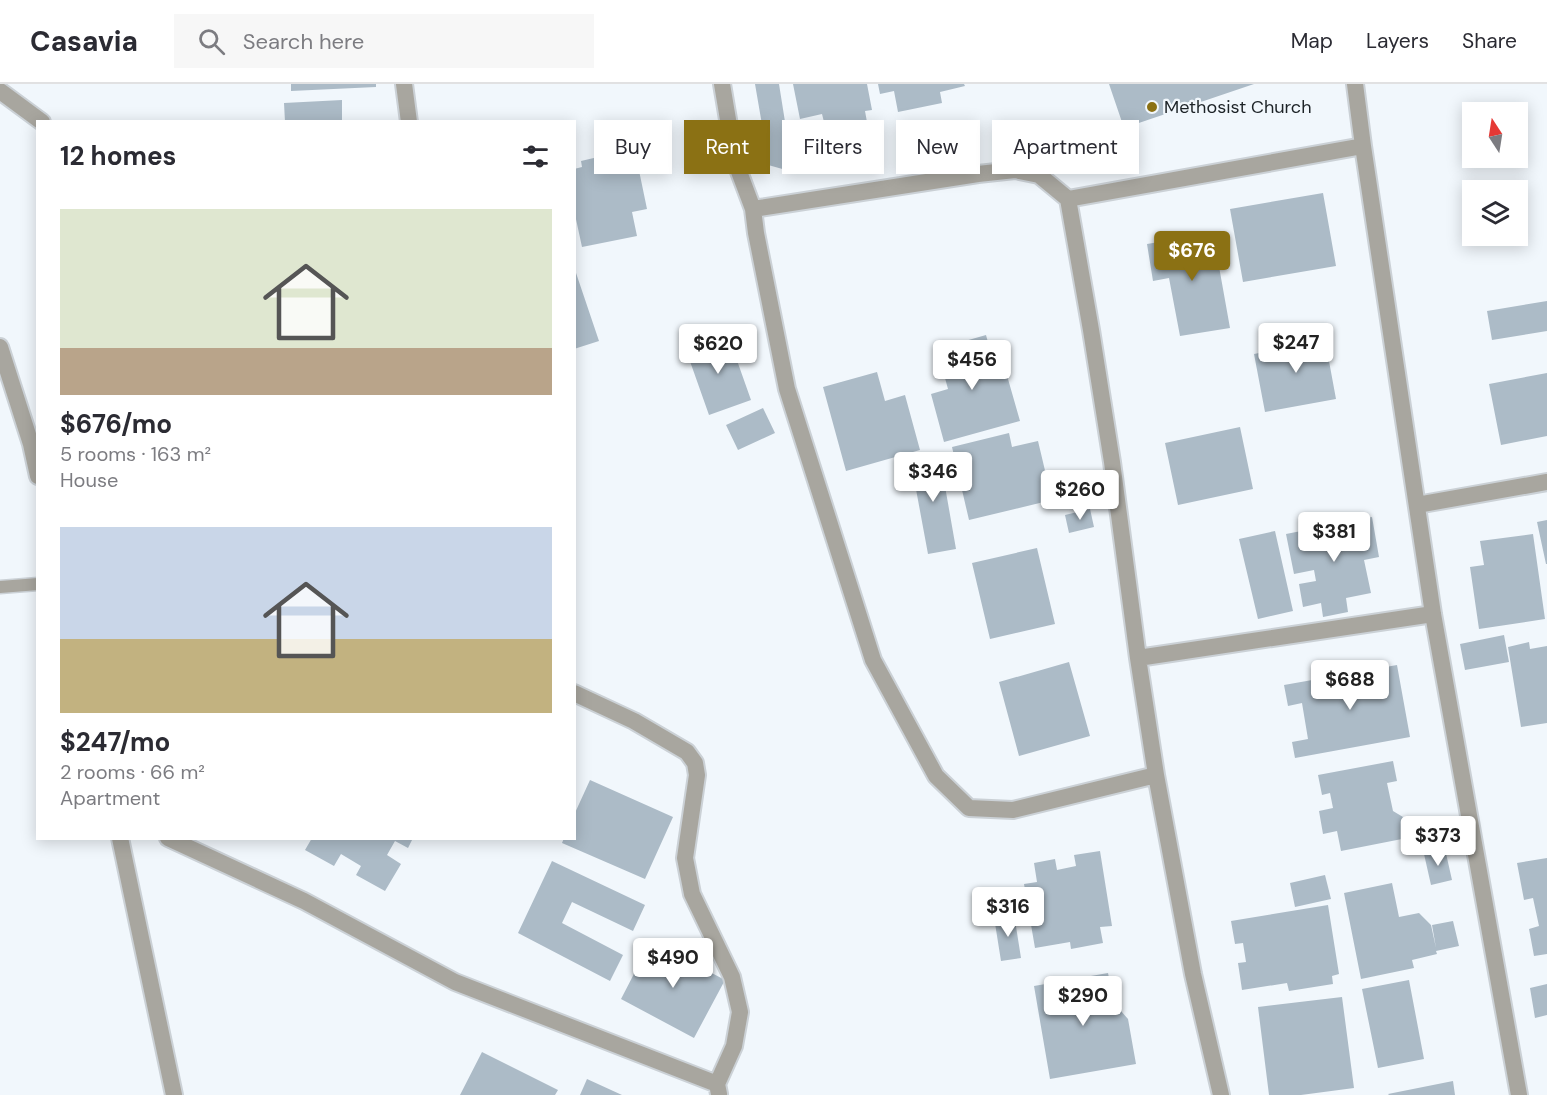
<!DOCTYPE html>
<html lang="en">
<head>
<meta charset="utf-8">
<style>
  :root { --surface:#fff; --page:#f7f7f7; --text:#2b2b33; --muted:#7c7c81; --line:#e1e1e2; --accent:#8b7114 }
  body { margin:0; font-family:"DM Sans",sans-serif; background:var(--page); color:var(--text); height:100vh; display:flex; flex-direction:column; font-size:22px; white-space:nowrap }
  * { box-sizing:border-box; margin:0 }
  p { font-size:20px; color:var(--muted) }
  .icon { flex:none; width:33px; height:33px; fill:none; stroke:currentColor; stroke-width:2; stroke-linecap:round; stroke-linejoin:round }
  .map { position:relative; flex:1; overflow:hidden }
  .panel { position:absolute; left:36px; top:36px; width:540px; height:720px; display:flex; flex-direction:column; background:var(--surface); border-radius:0px; box-shadow:0 3px 15px #0003 }
  .panel>* { flex:none }
  .guide { position:absolute; left:594px; top:36px; width:570px; height:54px; display:flex; gap:12px }
  .needle { width:39px; rotate:348deg }
  .controls { position:absolute; left:1462px; top:18px; display:grid; gap:12px }
  .controls a { display:grid; place-items:center; width:66px; height:66px; border-radius:0px; background:var(--surface); box-shadow:0 3px 15px #0003; font-size:30px }
  .price { position:absolute; translate:-50% -51px; padding:0 14px; border-radius:6px; background:#fff; color:#222; font-size:20px; line-height:39px; filter:drop-shadow(0 2px 3px #0008) }
  .price::after { content:''; position:absolute; left:50%; top:36px; width:18px; height:14px; margin-left:-9px; background:inherit; clip-path:polygon(0 0,100% 0,50% 100%) }
  .price.active { background:var(--accent); color:#fff }
  ul { padding:0; list-style:none }
  li { display:grid; align-content:center; gap:12px; height:318px; padding:0 24px }
  li span { display:grid; place-items:center; height:186px; border-radius:0px; color:#555 }
  li>.icon { margin-inline-start:auto }
  span .icon { width:108px; height:108px; fill:#fffc; stroke-width:1 }
  li b { font-size:26px }
  h2 { display:flex; justify-content:space-between; align-items:center; height:72px; padding:0 24px; font-size:26px }
  .tag { padding:0 21px; border-radius:0px; background:var(--surface); box-shadow:0 3px 15px #0003; font-size:21px; line-height:54px }
  .tag.active { background:var(--accent); color:#fff }
  header { display:flex; align-items:center; gap:36px; box-sizing:border-box; height:84px; padding:0 30px; background:var(--surface); border-bottom:2px solid var(--line) }
  header strong { font-size:28px }
  nav { display:flex; gap:33px; margin-inline-start:auto; font-size:21px }
  .search { width:420px; height:54px; background:var(--page); display:flex; align-items:center; gap:15px; box-sizing:border-box; padding:0 21px; border-radius:0px; color:var(--muted); font-size:22px }
  .map>svg:first-child { display:block }
  .building { fill:#acbbc7 }
  .lines { fill:none; stroke-linecap:round; stroke-linejoin:round }
  .service-casing { stroke:#cbd1d6; stroke-width:15 }
  .minor-casing { stroke:#cbd1d6; stroke-width:20 }
  .service { stroke:#a8a69f; stroke-width:12 }
  .minor { stroke:#a8a69f; stroke-width:16 }
  .poi-dot { fill:#8b7114; stroke:#f1f7fc; stroke-width:2 }
  .labels { text-anchor:middle; stroke-width:4.5; stroke-linejoin:round; paint-order:stroke }
  .poi-label { font-size:18px; fill:#1d2327; stroke:#f1f7fc; text-anchor:start }
</style>
</head>
<body>
<header>
<strong>Casavia</strong>
<div class="search"><svg class="icon" aria-label="search" viewBox="0 0 24 24"><circle cx="10" cy="10" r="6"/><path d="M15 15l6 6"/></svg>Search here</div>
<nav><a>Map</a><a>Layers</a><a>Share</a></nav>
</header>
<div class="map">
<svg width="1547" height="1011" viewBox="0 0 1547 1011">
  <rect width="100%" height="100%" fill="#f1f7fc"/>
  <!-- building -->
  <path class="building" d="M291,0H376V3L291,7Z
    M755,0H779L793,88L751,76L749,60L765,58Z
    M793,0H867L872,26L865,27L867,38L826,46L822,30L800,35Z
    M878,0H964L965,2L940,8L942,19L898,28L894,7L880,10Z
    M1109,0H1254L1124,44Z
    M342,16V38H285L284,19Z
    M935,55L940,79L912,85L907,61Z
    M630,68L632,73L636,72L647,125L632,128L637,152L582,163L574,126V85L582,83L581,77L598,73L600,80L612,77L611,72Z
    M1323,109L1336,182L1243,198L1230,125Z
    M1213,149L1230,244L1180,252L1169,194L1153,197L1147,160Z
    M574,183L599,257L574,265Z
    M1547,217V247L1492,256L1487,227Z
    M1324,250L1336,315L1265,328L1254,270L1285,264L1284,258Z
    M728,251L751,316L709,331L686,266Z
    M986,251L997,291L1006,288L1020,337L944,358L931,310L948,305L937,265Z
    M877,288L885,317L905,311L920,366L846,387L823,303Z
    M1547,289V352L1501,361L1489,300Z
    M763,324L775,349L738,366L726,341Z
    M1240,343L1253,405L1178,421L1165,359Z
    M1009,349L1012,363L1038,357L1052,416L969,436L952,363Z
    M939,368L956,465L928,470L910,373Z
    M1090,425L1094,443L1069,449L1065,431Z
    M1372,433L1379,473L1364,476L1371,509L1346,514L1348,528L1323,533L1321,519L1303,523L1299,500L1316,497L1314,486L1294,490L1286,450Z
    M1547,436V480H1546L1537,438Z
    M1275,447L1293,527L1258,535L1239,455Z
    M1533,450L1545,535L1479,545L1470,483L1484,481L1480,457Z
    M1037,464L1055,540L990,555L972,479Z
    M1504,551L1509,578L1465,586L1460,560Z
    M1529,558L1530,565L1547,562V639L1521,643L1508,563Z
    M1069,578L1090,652L1019,672L999,598Z
    M1397,581L1410,653L1295,674L1292,658L1308,655L1302,619L1288,622L1284,601Z
    M1393,677L1397,697L1387,699L1393,727L1403,733L1407,754L1341,767L1337,747L1323,750L1319,727L1333,724L1330,709L1322,711L1318,691Z
    M590,696L673,733L645,795L562,759L564,754H574V731Z
    M312,754H413L408,764L395,757L387,771L401,780L385,807L356,791L361,782L341,770L334,782L305,766Z
    M1445,765L1452,796L1431,801L1424,770Z
    M1100,767L1112,842L1100,843L1103,859L1071,865L1070,858L1035,864L1024,800L1037,798L1034,779L1055,775L1057,786L1076,782L1074,771Z
    M1547,774V870L1534,872L1529,845L1539,842L1533,814L1524,816L1517,779Z
    M552,777L645,821L633,847L572,818L562,839L623,871L610,897L518,849Z
    M1325,791L1331,815L1295,823L1290,799Z
    M1392,799L1399,833L1419,829L1431,841L1436,864L1432,841L1453,837L1459,862L1436,867L1437,870L1412,876L1414,884L1361,895L1344,809Z
    M1328,821L1339,890L1332,892L1333,900L1289,907L1287,899L1242,906L1238,879L1246,878L1243,859L1235,860L1231,837Z
    M1014,830L1021,874L1001,877L994,833Z
    M651,857L725,896L694,954L621,915Z
    M1108,889L1114,919L1128,935L1136,980L1050,995L1034,902Z
    M1409,896L1424,975L1378,984L1362,905Z
    M1547,900V931L1535,934L1530,904Z
    M1342,913L1354,1004L1301,1011H1269L1258,923Z
    M482,968L558,1006L555,1011H460Z
    M587,995L622,1011H580Z
    M1453,997L1455,1011H1389L1388,1010Z"/>
  <g class="lines">
    <!-- service casing -->
    <g class="service-casing">
      <path id="service" d="M0,503L38,500"/>
    </g>
    <!-- minor casing -->
    <g class="minor-casing">
      <path id="minor" d="M404,0L409,38
        M722,0L735,77L753,125L756,149L787,305L873,576L936,692L969,724L1013,726L1156,691
        M1355,0L1363,62L1433,530L1519,1011
        M0,7L42,38
        M1068,115L1091,246L1112,378L1138,574L1156,691L1193,890L1221,1011
        M753,125L978,90L1015,86L1039,91L1068,115L1363,62
        M0,263L31,360L38,392
        M1417,421L1547,398
        M1138,574L1433,530
        M574,609L634,637L687,668L695,679L697,691L685,774L692,810L732,893L740,928L734,962L717,1000L719,1010
        M120,754L174,1011
        M168,754L304,817L455,898L717,1000"/>
    </g>
    <!-- service -->
    <use href="#service" class="service"/>
    <!-- minor -->
    <use href="#minor" class="minor"/>
  </g>
  <!-- markers -->
  <circle class="poi-dot" cx="1152" cy="23" r="6"/>
  <g class="labels">
    <!-- poi labels -->
    <g class="poi-label">
      <text x="1164" y="29">Methosist Church</text>
    </g>
  </g>
</svg>
<div class="controls">
<a><svg class="needle" viewBox="-14 -14 28 28"><path d="M0-13l5 13h-10z" fill="#e53935"/><path d="M0 13l5-13h-10z" fill="#7c7c81"/></svg></a>
<a><svg class="icon" aria-label="layers" viewBox="0 0 24 24"><path d="M12 4l9 5-9 5-9-5zM3 14l9 5 9-5"/></svg></a>
</div>
<b class="price active" style="left:1192px;top:198px">$676</b>
<b class="price" style="left:1296px;top:290px">$247</b>
<b class="price" style="left:718px;top:291px">$620</b>
<b class="price" style="left:972px;top:307px">$456</b>
<b class="price" style="left:933px;top:419px">$346</b>
<b class="price" style="left:1080px;top:437px">$260</b>
<b class="price" style="left:1334px;top:479px">$381</b>
<b class="price" style="left:1350px;top:627px">$688</b>
<b class="price" style="left:1438px;top:783px">$373</b>
<b class="price" style="left:1008px;top:854px">$316</b>
<b class="price" style="left:673px;top:905px">$490</b>
<b class="price" style="left:1083px;top:943px">$290</b>
<div class="guide">
<a class="tag">Buy</a>
<a class="tag active">Rent</a>
<a class="tag">Filters</a>
<a class="tag">New</a>
<a class="tag">Apartment</a>
</div>
<section class="panel">
<h2>12 homes<svg class="icon" aria-label="filters" viewBox="0 0 24 24"><path d="M4 7h16M4 17h16"/><circle cx="9" cy="7" r="2"/><circle cx="15" cy="17" r="2"/></svg></h2>
<ul>
<li><span style="background:linear-gradient(#dfe7d0 75%,#b9a48a 0)"><svg class="icon" aria-label="home" viewBox="0 0 24 24"><path d="M3 11l9-7 9 7M6 9v11h12V9"/></svg></span><div><b>$676/mo</b><p>5 rooms · 163 m²</p><p>House</p></div></li>
<li><span style="background:linear-gradient(#c9d6e8 60%,#c2b280 0)"><svg class="icon" aria-label="home" viewBox="0 0 24 24"><path d="M3 11l9-7 9 7M6 9v11h12V9"/></svg></span><div><b>$247/mo</b><p>2 rooms · 66 m²</p><p>Apartment</p></div></li>
</ul>
</section>
</div>
</body>
</html>
